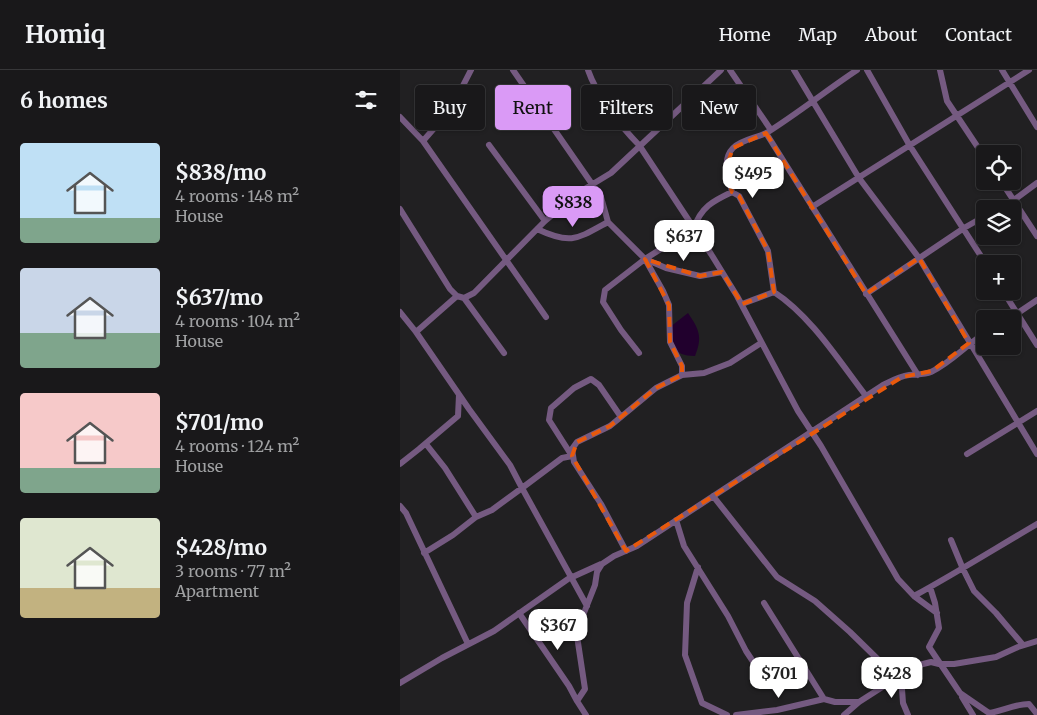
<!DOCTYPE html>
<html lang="en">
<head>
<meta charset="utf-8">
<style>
  :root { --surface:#19181a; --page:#222123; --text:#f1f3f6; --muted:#9fa0a2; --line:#373739; --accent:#da9af6 }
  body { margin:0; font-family:Merriweather,serif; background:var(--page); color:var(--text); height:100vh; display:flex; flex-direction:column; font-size:19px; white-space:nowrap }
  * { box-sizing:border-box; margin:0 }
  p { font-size:16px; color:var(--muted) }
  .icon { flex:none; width:28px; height:28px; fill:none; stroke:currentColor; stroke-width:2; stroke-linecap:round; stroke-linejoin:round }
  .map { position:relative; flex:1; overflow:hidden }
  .panel { display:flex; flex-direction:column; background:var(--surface); width:400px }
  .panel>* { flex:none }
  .banner { position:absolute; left:15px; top:15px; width:475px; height:45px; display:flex; gap:10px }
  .buttons { position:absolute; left:576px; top:75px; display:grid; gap:10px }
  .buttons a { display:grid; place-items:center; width:45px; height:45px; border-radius:5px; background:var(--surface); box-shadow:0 1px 4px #0004,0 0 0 1px var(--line); font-size:25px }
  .price { position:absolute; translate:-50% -42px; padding:0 11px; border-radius:10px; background:#fff; color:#222; font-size:16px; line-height:32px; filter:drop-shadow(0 1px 2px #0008) }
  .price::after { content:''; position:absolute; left:50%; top:30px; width:15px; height:11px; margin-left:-8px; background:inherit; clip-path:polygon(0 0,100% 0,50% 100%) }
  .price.active { background:var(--accent); color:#111 }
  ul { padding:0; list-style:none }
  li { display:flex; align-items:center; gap:15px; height:125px; padding:0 20px }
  li span { display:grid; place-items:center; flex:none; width:140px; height:100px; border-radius:5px; color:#555 }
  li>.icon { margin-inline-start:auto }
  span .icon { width:60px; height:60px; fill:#fffc; stroke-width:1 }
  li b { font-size:21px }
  h2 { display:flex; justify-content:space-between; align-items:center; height:60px; padding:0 20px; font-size:21px }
  .tag { padding:0 18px; border-radius:5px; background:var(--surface); box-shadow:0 1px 4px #0004,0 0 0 1px var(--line); font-size:18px; line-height:45px }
  .tag.active { background:var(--accent); color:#111 }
  header { display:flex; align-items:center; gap:30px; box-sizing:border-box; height:70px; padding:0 25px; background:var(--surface); border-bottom:1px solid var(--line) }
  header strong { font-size:24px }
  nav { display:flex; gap:28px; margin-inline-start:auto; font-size:18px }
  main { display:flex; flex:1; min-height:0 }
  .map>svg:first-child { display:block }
  .water { fill:#21002d }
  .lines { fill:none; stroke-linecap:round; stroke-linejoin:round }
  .minor { stroke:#755a81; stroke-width:6 }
  .marked { fill:none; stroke:#e8590c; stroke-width:4; stroke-dasharray:10 6; stroke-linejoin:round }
</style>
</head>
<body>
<header>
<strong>Homiq</strong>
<nav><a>Home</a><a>Map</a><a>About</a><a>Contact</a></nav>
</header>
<main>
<section class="panel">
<h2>6 homes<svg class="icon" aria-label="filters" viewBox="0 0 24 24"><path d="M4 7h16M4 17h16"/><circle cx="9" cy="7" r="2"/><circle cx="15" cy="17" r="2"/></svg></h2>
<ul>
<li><span style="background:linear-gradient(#bfe0f5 75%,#7fa58c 0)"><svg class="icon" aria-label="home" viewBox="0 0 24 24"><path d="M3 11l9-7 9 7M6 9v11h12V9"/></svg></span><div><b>$838/mo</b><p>4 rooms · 148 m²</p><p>House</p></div></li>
<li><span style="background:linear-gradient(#c9d6e8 65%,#7fa58c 0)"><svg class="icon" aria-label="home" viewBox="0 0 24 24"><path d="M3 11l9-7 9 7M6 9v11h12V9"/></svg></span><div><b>$637/mo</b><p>4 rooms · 104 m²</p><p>House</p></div></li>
<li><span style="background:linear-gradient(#f6c9c9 75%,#7fa58c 0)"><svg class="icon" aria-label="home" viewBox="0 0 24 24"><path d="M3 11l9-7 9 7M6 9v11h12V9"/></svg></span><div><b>$701/mo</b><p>4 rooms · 124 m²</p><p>House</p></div></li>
<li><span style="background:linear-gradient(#dfe7d0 70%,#c2b280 0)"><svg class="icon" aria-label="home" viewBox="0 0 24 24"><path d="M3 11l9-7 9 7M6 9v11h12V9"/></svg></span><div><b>$428/mo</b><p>3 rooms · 77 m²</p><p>Apartment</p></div></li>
</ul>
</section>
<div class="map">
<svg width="637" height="645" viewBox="0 0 637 645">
  <rect width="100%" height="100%" fill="#212022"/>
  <!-- water -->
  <path class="water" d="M288,243C299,259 303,267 295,286C272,286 274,275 270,257Z"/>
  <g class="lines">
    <!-- minor -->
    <path class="minor" d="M113,0L201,127L208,152L245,189L263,221L269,235L270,272L282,296V305L256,318L210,356L177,372L172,379L174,392L201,434L226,481
      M188,0C196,24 221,57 239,75L311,184L337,226L398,341L421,376L498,509L514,526L537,543
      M330,0L371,60
      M394,0L459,108L519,188L637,384
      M467,0L510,76L586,194
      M540,0L547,31L585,88
      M602,0L637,57
      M0,47L23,71L146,247
      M366,63L518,305
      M23,71L51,39L71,0
      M89,75L145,151
      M601,111L637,166
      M332,122C329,108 321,90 333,78C342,69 358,68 368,62C398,43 427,20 457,0
      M412,137L629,0
      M0,139L50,219L57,226L64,228L74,223L145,151L183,120L211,103L321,0
      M598,139L614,130L637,113
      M137,159C171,175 177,169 208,152
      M245,189L266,198L300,206L322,202
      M603,221L637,275
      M466,224L564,158L585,146
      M64,228L104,283
      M342,234L374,222C411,246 439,291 466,326
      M0,242L16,262L69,339L110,395L122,418L162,388L172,386L149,350L151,338L174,318L191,309L199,315L221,347
      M609,249L637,230
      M16,262L57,226
      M239,283L221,260L203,232L205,220L245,189L294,158C301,137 313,131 332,122L339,126L368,181L374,222
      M282,305L304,303L330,293L361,273
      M26,374L45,398L76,447
      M567,384L637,341
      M0,394L19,379L58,346L59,325
      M313,426L377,507L415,531L450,562L497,608
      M0,436L6,443L68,574
      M276,450L284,476L328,546L346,581L358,599L371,609L383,607L402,596
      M551,470L563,499L574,521L596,543L623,575
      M24,483L53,465L76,447L92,440L122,418L187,536
      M298,497L287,533L285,585L302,633L327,645
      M530,517L535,533L539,558L529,577L560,623L589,643C603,641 615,634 629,634L637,644
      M514,526C556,503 596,478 637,454
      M364,533L424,629L435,632H459
      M119,543L169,616L177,631
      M501,605L503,633L508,645
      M0,613L42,588L94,561L168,509L201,494
      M562,627L573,645
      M186,645L177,631L185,619L177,566L180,553L195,515L197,502L202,494L214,486L237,476L483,315C491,311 500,306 509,305C517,304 524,305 531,302C552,292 566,275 585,263
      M336,645L377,640L424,629
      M444,645L459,632L515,596L531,592L539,594H554L596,587L618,577L637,571"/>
  </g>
  <!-- marked area -->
  <path class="marked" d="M366,63L466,224L519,188L569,273L532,301L502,307L226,481L172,386L177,372L210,356L256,318L282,305V296L270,272L269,235L245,189L300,206L322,202L342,234L374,222L368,181L339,126L332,122L326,98L333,78Z"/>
</svg>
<div class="buttons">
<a><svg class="icon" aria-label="locate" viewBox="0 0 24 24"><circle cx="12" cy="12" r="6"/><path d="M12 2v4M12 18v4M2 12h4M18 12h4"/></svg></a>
<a><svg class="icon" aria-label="layers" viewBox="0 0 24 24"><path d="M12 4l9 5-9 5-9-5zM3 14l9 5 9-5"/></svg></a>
<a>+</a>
<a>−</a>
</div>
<b class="price" style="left:353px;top:129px">$495</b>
<b class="price active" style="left:173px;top:158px">$838</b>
<b class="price" style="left:284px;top:192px">$637</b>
<b class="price" style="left:158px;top:581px">$367</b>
<b class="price" style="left:379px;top:629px">$701</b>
<b class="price" style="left:492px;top:629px">$428</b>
<div class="banner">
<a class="tag">Buy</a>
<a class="tag active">Rent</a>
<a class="tag">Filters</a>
<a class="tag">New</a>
</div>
</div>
</main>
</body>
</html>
